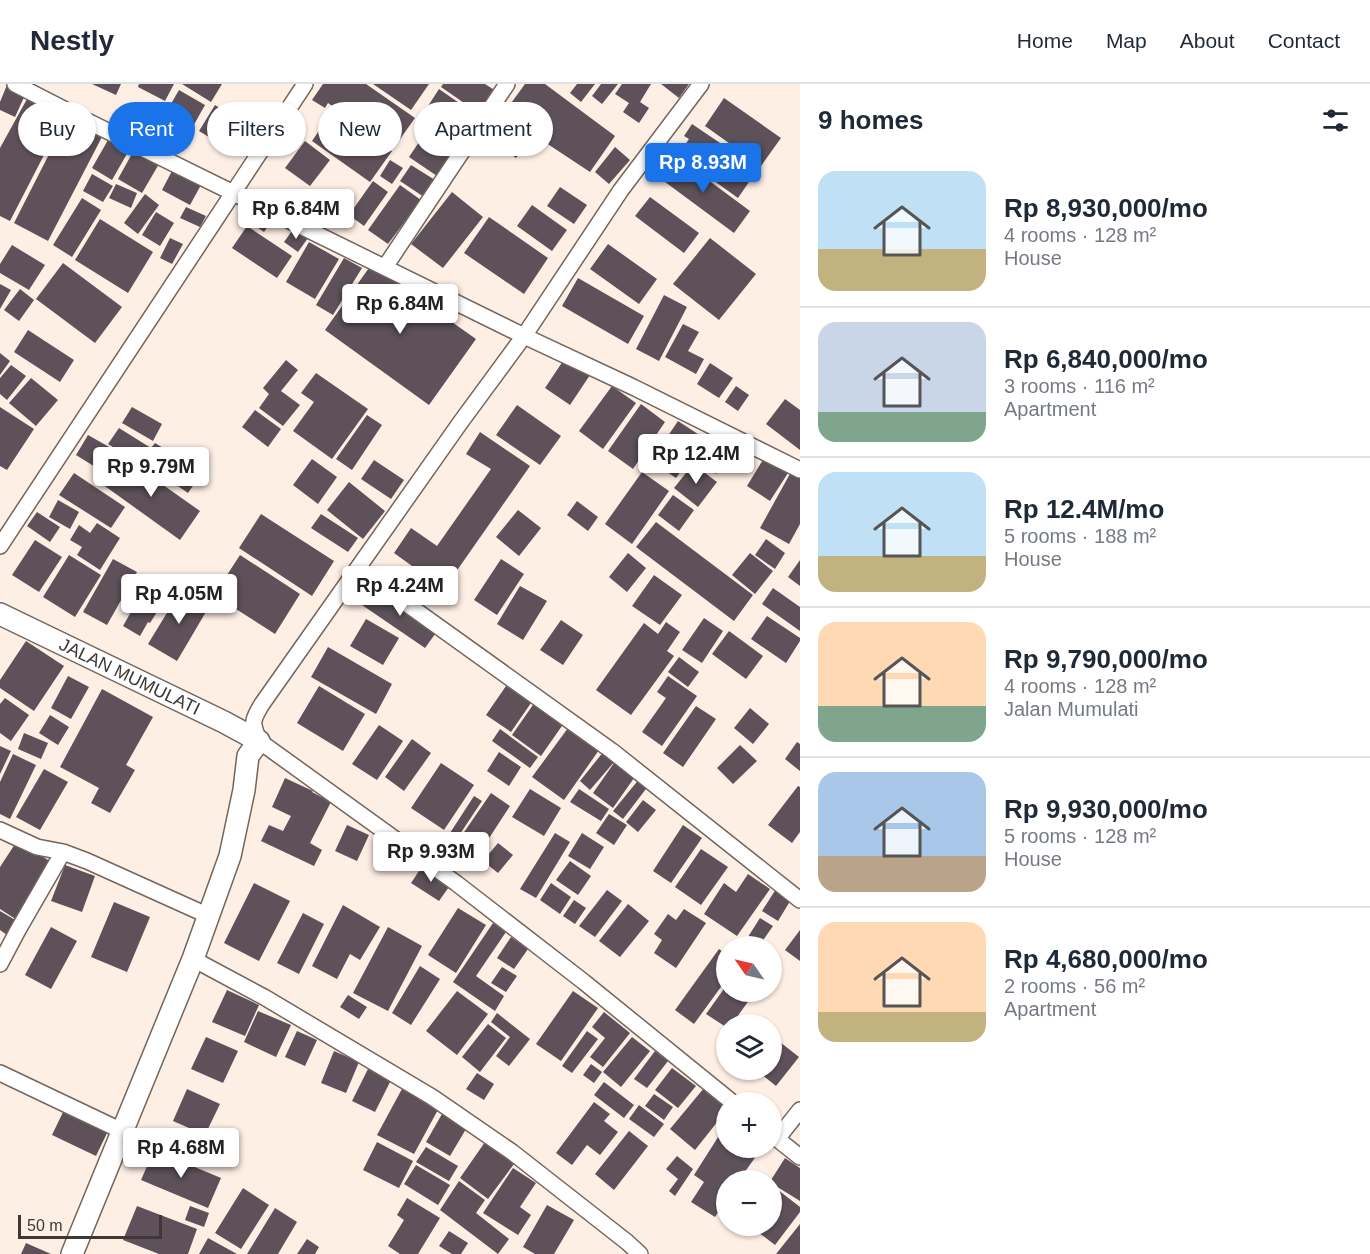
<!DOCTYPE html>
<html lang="en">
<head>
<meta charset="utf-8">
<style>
  :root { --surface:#fff; --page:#f2f2f3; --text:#1f2937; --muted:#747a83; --line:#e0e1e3; --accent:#1a73e8 }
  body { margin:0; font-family:Arial,sans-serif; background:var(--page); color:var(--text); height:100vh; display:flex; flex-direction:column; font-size:22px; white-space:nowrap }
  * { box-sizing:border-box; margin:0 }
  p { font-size:20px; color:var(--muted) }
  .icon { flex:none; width:33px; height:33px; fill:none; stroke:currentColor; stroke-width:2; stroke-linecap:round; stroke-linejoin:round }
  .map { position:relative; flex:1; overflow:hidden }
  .drawer { display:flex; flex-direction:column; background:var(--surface); width:570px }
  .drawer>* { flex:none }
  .hud { position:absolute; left:18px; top:18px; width:570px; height:54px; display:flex; gap:12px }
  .needle { width:39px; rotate:304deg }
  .fabs { position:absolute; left:716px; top:852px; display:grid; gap:12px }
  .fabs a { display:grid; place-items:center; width:66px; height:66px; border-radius:50%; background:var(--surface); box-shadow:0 2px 4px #0004; font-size:30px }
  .scale { position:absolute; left:18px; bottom:15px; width:144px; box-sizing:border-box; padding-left:6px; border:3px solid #3e3834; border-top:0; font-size:16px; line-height:21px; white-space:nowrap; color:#3e3834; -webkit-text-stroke:4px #feefe5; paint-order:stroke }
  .price { position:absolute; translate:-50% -51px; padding:0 14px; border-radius:6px; background:#fff; color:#222; font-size:20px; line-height:39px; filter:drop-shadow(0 2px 3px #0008) }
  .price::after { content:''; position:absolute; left:50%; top:36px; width:18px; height:14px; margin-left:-9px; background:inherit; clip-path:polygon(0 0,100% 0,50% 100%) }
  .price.selected { background:var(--accent); color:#fff }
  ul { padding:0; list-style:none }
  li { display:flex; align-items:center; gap:18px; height:150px; padding:0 18px }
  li+li { border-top:2px solid var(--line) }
  li span { display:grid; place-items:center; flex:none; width:168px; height:120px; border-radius:18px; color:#555 }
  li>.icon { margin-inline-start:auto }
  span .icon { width:72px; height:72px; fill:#fffc; stroke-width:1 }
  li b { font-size:26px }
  h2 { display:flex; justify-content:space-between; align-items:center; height:72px; padding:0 18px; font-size:26px }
  .pill { padding:0 21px; border-radius:27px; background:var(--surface); box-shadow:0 2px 4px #0004; font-size:21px; line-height:54px }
  .pill.selected { background:var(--accent); color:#fff }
  header { display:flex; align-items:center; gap:36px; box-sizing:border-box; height:84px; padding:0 30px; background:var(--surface); border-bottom:2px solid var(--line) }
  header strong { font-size:28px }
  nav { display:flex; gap:33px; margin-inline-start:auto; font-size:21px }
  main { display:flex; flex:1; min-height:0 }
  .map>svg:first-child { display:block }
  .building { fill:#5e515a }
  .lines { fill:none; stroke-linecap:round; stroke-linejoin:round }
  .street-casing { stroke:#72655c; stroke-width:18 }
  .secondary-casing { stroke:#72655c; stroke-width:24 }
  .street { stroke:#fff; stroke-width:15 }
  .secondary { stroke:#fff; stroke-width:21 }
  .labels { text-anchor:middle; stroke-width:6; stroke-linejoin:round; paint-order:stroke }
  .street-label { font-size:18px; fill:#3e3834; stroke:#feefe5 }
</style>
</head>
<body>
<header>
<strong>Nestly</strong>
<nav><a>Home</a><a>Map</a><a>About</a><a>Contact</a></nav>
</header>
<main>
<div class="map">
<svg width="800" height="1170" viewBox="0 0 800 1170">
  <rect width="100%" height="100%" fill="#feefe5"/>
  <!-- building -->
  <path class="building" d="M92,0H121L116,11Z
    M139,0H174L165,17L138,3Z
    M182,0H222L211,18Z
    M323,0H366L415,34L393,65L328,19L325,24L312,16Z
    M373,0H429L411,26Z
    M443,0H485L496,7L480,30L441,3Z
    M525,0H545L615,52L590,88L534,51L516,74L487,52Z
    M577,0H595L581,18L570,9Z
    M601,0H618L602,20L592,12Z
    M622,0H651L640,18L649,24L639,39L623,28L629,19L615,10Z
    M661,0H689L679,14Z
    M7,1L26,9L15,33L0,26V18Z
    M439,5L478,32L466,49L428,22Z
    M179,6L205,21L191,46L164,32Z
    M724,14L781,54L761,82L705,42Z
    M27,15L62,36L10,137L0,132V64Z
    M215,21L256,47L240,72L199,47Z
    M333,26L392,67L370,98L312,57Z
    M68,33L103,51L48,157L14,139Z
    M435,35L451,44L443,58L427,49Z
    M692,40L729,65L722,74L751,95L738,114L678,71L689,55L684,52Z
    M455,46L467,53L458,68L446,60Z
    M423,52L451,71L437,92L409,73Z
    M108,56L128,68L112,96L92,84Z
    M305,57L330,76L310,102L285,84Z
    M615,63L630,76L609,100L595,88Z
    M134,66L159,80L142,109L118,95Z
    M673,70L750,127L734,149L657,92Z
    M390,76L403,84L392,100L380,92Z
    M411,81L435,96L424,113L400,97Z
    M173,85L201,101L190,121L162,106Z
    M92,90L113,102L103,118L83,107Z
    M373,97L388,108L364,142L349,131Z
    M116,100L137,109L131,124L109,114Z
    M400,101L421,116L388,160L368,146Z
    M560,103L587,121L574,140L547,122Z
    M452,108L483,133L443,184L411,160Z
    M145,110L159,121L138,150L124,139Z
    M650,113L699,149L684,169L635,132Z
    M82,114L101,126L72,173L53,161Z
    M532,121L567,146L552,167L517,142Z
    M252,122L273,135L264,148L244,134Z
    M186,123L206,132L200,143L180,134Z
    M156,128L174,139L160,162L142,151Z
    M489,133L548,174L524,210L464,169Z
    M100,135L153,168L128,209L75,176Z
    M247,142L292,172L277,194L232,164Z
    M294,144L308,154L298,168L284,158Z
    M170,154L183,160L172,180L160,174Z
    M710,154L756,190L719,236L673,200Z
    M309,158L339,175L315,215L286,198Z
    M608,160L657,195L639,220L590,185Z
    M12,161L45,181L29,206L0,189V180Z
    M344,174L362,184L333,231L316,221Z
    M63,179L122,223L95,259L36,215Z
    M371,181L476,255L429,321L325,246Z
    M578,194L644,232L628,260L562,222Z
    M0,200L11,206L0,225Z
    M20,205L34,216L19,237L4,226Z
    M664,211L687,223L659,277L636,265Z
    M683,240L699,248L688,267L704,275L696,290L665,273Z
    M28,246L74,276L60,298L14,268Z
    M0,269L10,277L0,291Z
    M565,274L590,291L570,321L545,304Z
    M286,276L298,286L281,307L300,321L283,342L259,324L269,310L263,304Z
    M710,279L733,294L719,314L697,300Z
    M11,281L26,292L7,316L0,310V294Z
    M316,289L368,325L332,375L293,347L314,318L301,309Z
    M31,294L58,316L36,342L9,319Z
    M612,302L636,319L603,365L579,347Z
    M736,302L749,311L738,327L725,318Z
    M785,315L800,326V366L766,340Z
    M641,320L665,338L633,385L608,367Z
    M517,321L561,352L540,381L496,351Z
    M0,323L34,345L7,386L0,382Z
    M132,323L162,340L153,357L122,339Z
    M255,326L281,345L268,363L242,343Z
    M367,331L382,341L352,386L336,375Z
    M678,337L704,354L676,394L651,377Z
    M119,344L151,364L155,359L173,370L162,388L148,380L146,383L108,360Z
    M480,348L530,382L444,505L394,469L411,444L437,462L491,385L466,370Z
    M714,348L735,364L716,390L694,373Z
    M88,351L118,368L105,389L76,371Z
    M188,363L209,378L188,409L166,394Z
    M122,372L200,427L180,456L102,400Z
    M764,374L788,389L770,417L747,402Z
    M312,375L337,393L318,420L293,401Z
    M374,376L404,396L391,415L361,395Z
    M693,380L717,398L698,423L674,404Z
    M642,388L669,407L632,460L605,440Z
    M791,388L800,393V440L789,460L760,444Z
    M74,389L125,423L111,444L59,411Z
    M349,398L385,427L363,455L327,426Z
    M673,411L694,426L679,447L658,431Z
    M58,416L79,428L70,445L49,433Z
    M577,417L598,433L588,447L567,431Z
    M518,426L541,444L519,472L496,453Z
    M37,428L60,443L50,458L27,442Z
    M261,430L334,477L312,512L239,464Z
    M321,430L358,454L348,468L311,444Z
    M656,438L753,511L734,537L636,463Z
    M97,439L120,454L100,486L77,471L82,463L70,456L79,441L90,449Z
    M766,455L785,469L775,485L755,471Z
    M35,456L62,473L39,508L12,491Z
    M628,469L646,484L627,508L609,493Z
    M750,469L773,487L755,510L732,491Z
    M69,471L101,491L75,533L43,513Z
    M240,471L300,510L275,550L214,511Z
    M113,475L137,488L107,541L83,528Z
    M501,475L524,490L497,531L474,516Z
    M800,476V502L788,493Z
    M654,491L682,511L660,541L632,522Z
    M142,492L169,509L150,539L148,538L140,552L123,542L131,528L123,522Z
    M375,502L438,546L425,564L362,521Z
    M520,502L547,517L523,556L497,540Z
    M182,504L210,521L177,577L148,560Z
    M773,504L800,523V547L762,520Z
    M767,532L800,554V557L786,579L751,555Z
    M704,534L723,547L702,579L682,566Z
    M366,535L399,554L383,581L350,562Z
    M561,536L583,551L563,581L540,566Z
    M666,538L680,548L667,567L674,572L631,631L596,606L644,539L658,550Z
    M729,547L763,572L746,595L712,570Z
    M26,557L64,582L34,627L0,604V596Z
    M328,563L392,600L376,630L311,593Z
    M679,573L699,588L688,603L668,588Z
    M68,592L89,603L71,635L51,624Z
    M668,592L697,612L662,662L642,648L666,614L657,608Z
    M319,602L365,630L343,667L297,639Z
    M506,602L531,619L511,648L486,631Z
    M102,605L153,633L126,681L135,686L110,729L91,719L99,704L60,683Z
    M5,614L29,631L11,657L0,649V620Z
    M535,618L564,639L541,672L512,651Z
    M696,622L716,635L683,683L663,669Z
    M750,624L769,640L753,660L734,644Z
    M50,631L69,643L58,661L39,649Z
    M379,641L403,657L377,696L352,680Z
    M568,644L599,666L564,716L532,693Z
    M500,645L538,673L530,684L492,657Z
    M24,649L48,659L41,675L18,665Z
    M412,655L431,669L404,707L385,693Z
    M797,658L800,660V687L785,675Z
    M740,661L757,677L733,700L717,684Z
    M0,662L11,667L0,690Z
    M604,667L615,677L590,706L580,697Z
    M499,668L521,683L509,702L487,687Z
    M13,670L36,681L10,735L0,730V698Z
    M441,679L474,701L444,746L411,724Z
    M614,679L634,694L613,724L593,709Z
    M44,685L68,698L40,746L16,733Z
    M285,694L313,707L312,708L331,718L310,759L322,766L314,782L261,757L269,741L283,747L291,732L272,723Z
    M640,694L649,701L623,735L613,727Z
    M798,702L800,703V748L792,759L768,741Z
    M530,705L561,724L544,752L512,733Z
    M579,705L609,725L601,737L570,718Z
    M491,709L510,722L480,768L460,754Z
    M474,712L482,717L458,753L450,749Z
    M643,716L656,726L638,748L626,738Z
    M609,730L627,741L614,761L596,749Z
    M347,741L369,751L357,777L335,767Z
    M683,741L702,754L671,799L653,787Z
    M555,749L570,758L536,814L520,805Z
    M582,749L604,763L590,785L568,772Z
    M17,757L53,779L17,836L0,825V783Z
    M498,759L513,771L498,789L483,777Z
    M701,765L728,783L701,821L675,803Z
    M570,777L591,792L578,811L556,796Z
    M65,781L95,792L82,828L51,817Z
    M423,781L451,800L439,817L411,799Z
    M748,790L770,805L737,852L704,830L724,799L736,808Z
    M254,799L290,817L259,877L224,859Z
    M551,799L571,813L560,830L540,816Z
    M776,805L792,814L778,837L762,827Z
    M607,806L622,817L595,853L579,842Z
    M574,816L586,824L575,840L563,832Z
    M114,818L150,833L127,888L91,873Z
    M628,820L649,837L620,873L599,857Z
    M343,821L380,843L360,876L350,870L337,895L312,882Z
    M458,824L486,841L456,889L428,871Z
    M684,825L706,839L676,884L654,869L662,856L654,850L668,830L676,836Z
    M0,827L17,837L7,851L0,846Z
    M303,829L324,840L299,890L277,879Z
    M760,834L773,842L759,862H755L746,856Z
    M493,839L506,848L476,892L504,912L495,927L453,898Z
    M51,843L77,857L51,905L25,891Z
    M388,843L422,862L388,927L353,909Z
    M800,846V877L785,866Z
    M511,853L528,865L514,885L497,874Z
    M719,865L726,870V896L694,940L675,926Z
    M420,882L440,895L411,941L392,929Z
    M502,883L517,892L506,908L491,899Z
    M726,902V908H755L732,940H726V943L706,930Z
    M227,906L259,921L245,952L212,938Z
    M457,907L488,930L457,971L426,947Z
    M573,907L598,924L561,977L536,960Z
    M348,911L367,923L359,935L340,923Z
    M258,927L291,941L276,973L244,958Z
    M604,928L630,949L603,983L590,973L605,954L592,943Z
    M497,929L530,955L509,982L496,972L510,953L491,938Z
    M488,940L506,954L480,988L462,973Z
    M297,947L317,956L305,982L285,973Z
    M587,947L598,955L572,989L562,982Z
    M771,951L799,973L776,1002L756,986H771Z
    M206,953L238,967L223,999L191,985Z
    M632,953L650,967L621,1003L603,988Z
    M334,967L359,978L346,1009L321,999Z
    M655,967L668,977L647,1004L634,995Z
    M591,980L602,988L594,999L583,991Z
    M672,984L696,1002L678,1024L655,1006Z
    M368,985L391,996L375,1028L352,1017Z
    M477,989L494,1000L484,1016L466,1005Z
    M604,998L634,1021L624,1034L594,1011Z
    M403,1003L440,1022L414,1070L377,1051Z
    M704,1004L726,1022V1027L695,1066L670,1045Z
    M187,1005L220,1020L205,1051L173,1037Z
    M654,1010L673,1023L664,1036L645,1022Z
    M594,1018L610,1030L604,1037L618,1048L600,1071L587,1061L572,1081L556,1069Z
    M639,1021L664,1040L654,1053L629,1035Z
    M65,1024L109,1045L96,1072L52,1051Z
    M442,1030L466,1045L450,1072L426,1058Z
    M629,1047L648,1062L614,1106L595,1090Z
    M720,1050L726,1054V1064H762L739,1096H726V1117L715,1133L691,1118L704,1098L694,1091Z
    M377,1058L413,1077L399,1104L363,1086Z
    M485,1058L514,1080L488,1115L460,1094Z
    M426,1063L458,1082L449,1097L416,1078Z
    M154,1066L221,1094L208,1124L141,1096Z
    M677,1072L693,1085L675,1112L669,1107L678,1095L666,1085Z
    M785,1074L800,1084V1117L771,1099V1096Z
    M416,1081L450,1101L438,1121L404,1100Z
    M513,1084L536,1099L520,1123L531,1131L518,1151L483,1129Z
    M459,1097L485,1116L476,1129L509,1155L498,1170L440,1126Z
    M773,1102L800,1123V1128L775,1161L750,1142H771V1104Z
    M243,1104L269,1121L241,1165L215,1149Z
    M407,1114L440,1134L418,1170H400L388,1162L404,1136L397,1131Z
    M547,1121L574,1136L554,1170H535L523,1163Z
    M137,1122L197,1145L188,1170H159L123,1156Z
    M190,1122L209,1129L204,1143L185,1136Z
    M275,1124L297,1138L278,1170H247Z
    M800,1140V1170H776Z
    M449,1147L468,1159L461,1170H452L439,1162Z
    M208,1154L237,1170H199Z
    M307,1155L319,1163L315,1170H297Z
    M26,1159L51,1170H21Z"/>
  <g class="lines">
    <!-- street casing -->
    <g class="street-casing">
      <path id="street" d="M15,0L85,36L524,252L633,303L800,386
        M701,0L621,106L524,252L460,339L262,620C251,638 252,638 259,657L456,799L584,898L732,1018
        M385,183L507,0
        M0,462L305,0
        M358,485L612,667L800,816
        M0,746L37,763L63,768
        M193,875L264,913L432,1013L512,1068L627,1158L640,1170
        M0,880L18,846L63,768L87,777L209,832
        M0,989L122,1047
        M771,1050L800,1073
        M777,1055L800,1026"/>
    </g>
    <!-- secondary casing -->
    <g class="secondary-casing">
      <g id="secondary">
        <path id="s1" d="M0,530L224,638L259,657L248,672L244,706L230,772L193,875L72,1170"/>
      </g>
    </g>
    <!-- street -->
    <use href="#street" class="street"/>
    <!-- secondary -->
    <use href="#secondary" class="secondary"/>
  </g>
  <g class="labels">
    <!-- street labels -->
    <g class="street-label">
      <text dy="6" stroke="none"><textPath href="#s1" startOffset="144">JALAN MUMULATI</textPath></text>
    </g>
  </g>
</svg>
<div class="fabs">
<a><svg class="needle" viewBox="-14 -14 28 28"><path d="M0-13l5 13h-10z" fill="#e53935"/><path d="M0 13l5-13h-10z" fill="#747a83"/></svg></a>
<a><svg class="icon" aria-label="layers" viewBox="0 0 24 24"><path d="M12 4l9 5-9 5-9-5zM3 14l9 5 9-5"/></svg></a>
<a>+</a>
<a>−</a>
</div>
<div class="scale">50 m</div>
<b class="price selected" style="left:703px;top:110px">Rp 8.93M</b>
<b class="price" style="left:296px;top:156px">Rp 6.84M</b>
<b class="price" style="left:400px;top:251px">Rp 6.84M</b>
<b class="price" style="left:696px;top:401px">Rp 12.4M</b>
<b class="price" style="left:151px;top:414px">Rp 9.79M</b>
<b class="price" style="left:400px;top:533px">Rp 4.24M</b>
<b class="price" style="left:179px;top:541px">Rp 4.05M</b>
<b class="price" style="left:431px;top:799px">Rp 9.93M</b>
<b class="price" style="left:181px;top:1095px">Rp 4.68M</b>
<div class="hud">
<a class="pill">Buy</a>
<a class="pill selected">Rent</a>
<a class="pill">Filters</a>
<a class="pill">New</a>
<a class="pill">Apartment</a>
</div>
</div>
<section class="drawer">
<h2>9 homes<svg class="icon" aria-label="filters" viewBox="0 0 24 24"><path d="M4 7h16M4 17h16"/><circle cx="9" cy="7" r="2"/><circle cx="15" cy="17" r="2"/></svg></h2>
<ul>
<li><span style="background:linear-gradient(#bfe0f5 65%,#c2b280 0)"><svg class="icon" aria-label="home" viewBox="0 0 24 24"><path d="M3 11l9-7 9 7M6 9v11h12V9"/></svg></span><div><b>Rp 8,930,000/mo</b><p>4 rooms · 128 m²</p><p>House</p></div></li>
<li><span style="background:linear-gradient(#c9d6e8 75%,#7fa58c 0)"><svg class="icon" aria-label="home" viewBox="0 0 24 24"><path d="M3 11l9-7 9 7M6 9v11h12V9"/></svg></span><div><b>Rp 6,840,000/mo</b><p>3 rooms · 116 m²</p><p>Apartment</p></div></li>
<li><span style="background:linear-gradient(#bfe0f5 70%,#c2b280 0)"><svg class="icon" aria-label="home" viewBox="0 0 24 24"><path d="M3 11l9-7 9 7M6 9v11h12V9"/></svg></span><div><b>Rp 12.4M/mo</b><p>5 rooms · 188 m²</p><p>House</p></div></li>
<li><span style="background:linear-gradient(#ffd9b3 70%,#7fa58c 0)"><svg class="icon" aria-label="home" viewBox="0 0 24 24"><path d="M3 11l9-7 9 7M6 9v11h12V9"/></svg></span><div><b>Rp 9,790,000/mo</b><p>4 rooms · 128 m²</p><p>Jalan Mumulati</p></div></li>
<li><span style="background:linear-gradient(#a9c7e8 70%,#b9a48a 0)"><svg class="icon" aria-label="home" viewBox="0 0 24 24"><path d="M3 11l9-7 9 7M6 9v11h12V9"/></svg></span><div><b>Rp 9,930,000/mo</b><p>5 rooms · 128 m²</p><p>House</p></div></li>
<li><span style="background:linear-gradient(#ffd9b3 75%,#c2b280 0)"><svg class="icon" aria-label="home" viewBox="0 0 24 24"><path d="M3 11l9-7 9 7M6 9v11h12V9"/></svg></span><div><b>Rp 4,680,000/mo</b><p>2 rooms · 56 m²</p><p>Apartment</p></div></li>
</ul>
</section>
</main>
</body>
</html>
